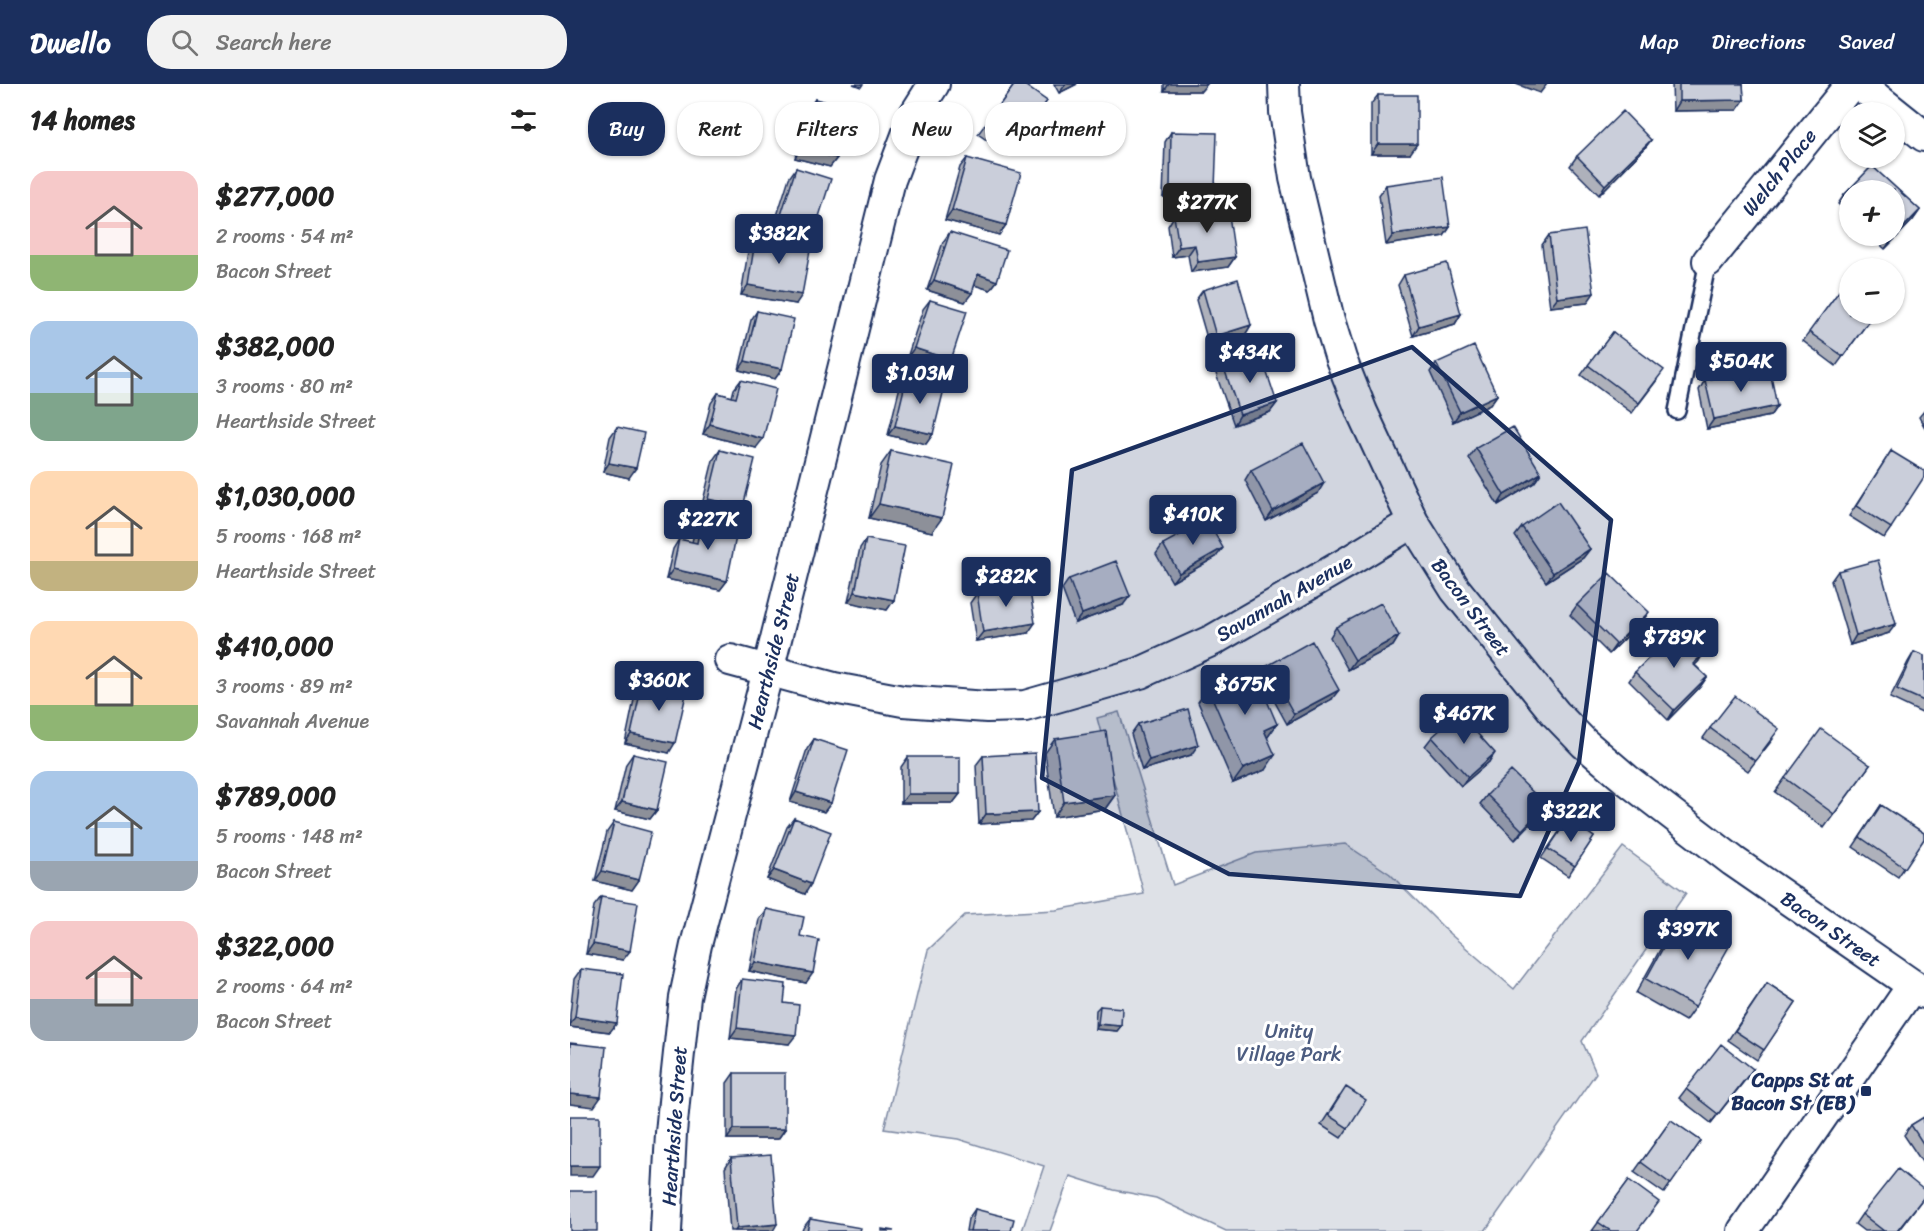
<!DOCTYPE html>
<html lang="en">
<head>
<meta charset="utf-8">
<style>
  :root { --surface:#fff; --page:#f2f2f2; --text:#222; --muted:#767676; --accent:#1b2f5e }
  body { margin:0; font-family:Sriracha,sans-serif; background:var(--page); color:var(--text); height:100vh; display:flex; flex-direction:column; font-size:22px; white-space:nowrap }
  * { box-sizing:border-box; margin:0 }
  p { font-size:20px; color:var(--muted) }
  .icon { flex:none; width:33px; height:33px; fill:none; stroke:currentColor; stroke-width:2; stroke-linecap:round; stroke-linejoin:round }
  .map { position:relative; flex:1; overflow:hidden }
  .side { display:flex; flex-direction:column; background:var(--surface); width:570px }
  .side>* { flex:none }
  .hud { position:absolute; left:18px; top:18px; width:570px; height:54px; display:flex; gap:12px }
  .tools { position:absolute; left:1269px; top:18px; display:grid; gap:12px }
  .tools a { display:grid; place-items:center; width:66px; height:66px; border-radius:50%; background:var(--surface); box-shadow:0 2px 4px #0004; font-size:30px }
  .price { position:absolute; translate:-50% -51px; padding:0 14px; border-radius:6px; background:var(--accent); color:#fff; font-size:20px; line-height:39px; filter:drop-shadow(0 2px 3px #0008) }
  .price::after { content:''; position:absolute; left:50%; top:36px; width:18px; height:14px; margin-left:-9px; background:inherit; clip-path:polygon(0 0,100% 0,50% 100%) }
  .price.active { background:#222; color:#fff }
  ul { padding:0; list-style:none }
  li { display:flex; align-items:center; gap:18px; height:150px; padding:0 30px }
  li span { display:grid; place-items:center; flex:none; width:168px; height:120px; border-radius:18px; color:#555 }
  li>.icon { margin-inline-start:auto }
  span .icon { width:72px; height:72px; fill:#fffc; stroke-width:1 }
  li b { font-size:26px }
  h2 { display:flex; justify-content:space-between; align-items:center; height:72px; padding:0 30px; font-size:26px }
  .chip { padding:0 21px; border-radius:24px; background:var(--surface); box-shadow:0 2px 4px #0004; font-size:21px; line-height:54px }
  .chip.active { background:var(--accent); color:#fff }
  header { display:flex; align-items:center; gap:36px; box-sizing:border-box; height:84px; padding:0 30px; background:var(--accent); color:#fff }
  header strong { font-size:28px }
  nav { display:flex; gap:33px; margin-inline-start:auto; font-size:21px }
  .search { width:420px; height:54px; background:var(--page); display:flex; align-items:center; gap:15px; box-sizing:border-box; padding:0 21px; border-radius:24px; color:var(--muted); font-size:22px }
  main { display:flex; flex:1; min-height:0 }
  .map>svg:first-child { display:block }
  .green { fill:#dee1e7; stroke:#7c88a2; stroke-width:1.5 }
  .lines { fill:none; stroke-linecap:round; stroke-linejoin:round }
  .service-casing { stroke:#1b2f5e; stroke-width:20 }
  .minor-casing { stroke:#1b2f5e; stroke-width:34 }
  .service { stroke:#fff; stroke-width:15 }
  .minor { stroke:#fff; stroke-width:30 }
  .wall { fill:#aeb1bb; stroke:#1b2f5e; stroke-width:1.5 }
  .shaded-wall { fill:#8d9099; stroke:#1b2f5e; stroke-width:1.5 }
  .building { fill:#caceda; stroke:#1b2f5e; stroke-width:1.5 }
  .marked { fill:#1b2f5e; fill-opacity:0.2; stroke:#1b2f5e; stroke-width:4.5; stroke-linejoin:round }
  .poi-dot { fill:#1b2f5e; stroke:#fff; stroke-width:2 }
  .labels { text-anchor:middle; stroke-width:6; stroke-linejoin:round; paint-order:stroke }
  .street-label { font-size:20px; fill:#1b2f5e; stroke:#fff }
  .park-label { font-size:20px; fill:#4c5c80; stroke:#fff }
  .poi-label { font-size:20px; font-weight:bold; fill:#1b2f5e; stroke:#fff; text-anchor:end }
</style>
</head>
<body>
<header>
<strong>Dwello</strong>
<div class="search"><svg class="icon" aria-label="search" viewBox="0 0 24 24"><circle cx="10" cy="10" r="6"/><path d="M15 15l6 6"/></svg>Search here</div>
<nav><a>Map</a><a>Directions</a><a>Saved</a></nav>
</header>
<main>
<section class="side">
<h2>14 homes<svg class="icon" aria-label="filters" viewBox="0 0 24 24"><path d="M4 7h16M4 17h16"/><circle cx="9" cy="7" r="2"/><circle cx="15" cy="17" r="2"/></svg></h2>
<ul>
<li><span style="background:linear-gradient(#f6c9c9 70%,#8fb573 0)"><svg class="icon" aria-label="home" viewBox="0 0 24 24"><path d="M3 11l9-7 9 7M6 9v11h12V9"/></svg></span><div><b>$277,000</b><p>2 rooms · 54 m²</p><p>Bacon Street</p></div></li>
<li><span style="background:linear-gradient(#a9c7e8 60%,#7fa58c 0)"><svg class="icon" aria-label="home" viewBox="0 0 24 24"><path d="M3 11l9-7 9 7M6 9v11h12V9"/></svg></span><div><b>$382,000</b><p>3 rooms · 80 m²</p><p>Hearthside Street</p></div></li>
<li><span style="background:linear-gradient(#ffd9b3 75%,#c2b280 0)"><svg class="icon" aria-label="home" viewBox="0 0 24 24"><path d="M3 11l9-7 9 7M6 9v11h12V9"/></svg></span><div><b>$1,030,000</b><p>5 rooms · 168 m²</p><p>Hearthside Street</p></div></li>
<li><span style="background:linear-gradient(#ffd9b3 70%,#8fb573 0)"><svg class="icon" aria-label="home" viewBox="0 0 24 24"><path d="M3 11l9-7 9 7M6 9v11h12V9"/></svg></span><div><b>$410,000</b><p>3 rooms · 89 m²</p><p>Savannah Avenue</p></div></li>
<li><span style="background:linear-gradient(#a9c7e8 75%,#9aa5b1 0)"><svg class="icon" aria-label="home" viewBox="0 0 24 24"><path d="M3 11l9-7 9 7M6 9v11h12V9"/></svg></span><div><b>$789,000</b><p>5 rooms · 148 m²</p><p>Bacon Street</p></div></li>
<li><span style="background:linear-gradient(#f6c9c9 65%,#9aa5b1 0)"><svg class="icon" aria-label="home" viewBox="0 0 24 24"><path d="M3 11l9-7 9 7M6 9v11h12V9"/></svg></span><div><b>$322,000</b><p>2 rooms · 64 m²</p><p>Bacon Street</p></div></li>
</ul>
</section>
<div class="map">
<svg width="1354" height="1147" viewBox="0 0 1354 1147">
  <rect width="100%" height="100%" fill="#fff"/>
  <filter id="ink" filterUnits="userSpaceOnUse"><feTurbulence type="fractalNoise" baseFrequency=".0167" numOctaves="2"/><feDisplacementMap in="SourceGraphic" scale="12" xChannelSelector="R" yChannelSelector="G"/><feConvolveMatrix kernelMatrix="1 2 1 2 8 2 1 2 1" color-interpolation-filters="sRGB"/></filter>
  <g filter="url(#ink)">
    <!-- green -->
    <path class="green" d="M549,628L603,801L686,769L775,760L820,790L880,850L944,905L1053,763L1116,809L1012,957L1026,989L915,1147H656L586,1114L544,1106L500,1092L480,1147H452L474,1082L388,1055L314,1045L358,866L395,831L486,826L574,810L527,634Z"/>
    <g class="lines">
      <!-- service casing -->
      <g class="service-casing">
        <path id="service" d="M1107,327L1138,177"/>
      </g>
      <!-- minor casing -->
      <g class="minor-casing">
        <path id="minor" d="M714,0L715,28L725,94L759,236L771,275L792,328L843,438L885,505L985,629L1014,659L1056,695L1163,777L1354,909
          M1289,0L1354,52
          M1138,177L1281,0
          M160,576L264,604L333,617L417,623L455,622L570,589L643,556L776,479L843,438
          M96,1147L101,1049L106,997L115,913L126,861L198,587L320,96L345,30L364,0
          M1173,1147L1343,901"/>
      </g>
      <!-- service -->
      <use href="#service" class="service"/>
      <!-- minor -->
      <use href="#minor" class="minor"/>
    </g>
    <!-- wall -->
    <path class="wall" d="M283,0H293L291,3Z
      M445,0L477,17L438,71L408,50Z
      M484,0H507L489,9Z
      M594,0H637L631,7H594Z
      M1102,0H1173L1174,16L1167,26L1103,27Z
      M808,11L840,70H801V20Z
      M245,15L267,74L260,83L225,74L239,24Z
      M601,48L639,114L593,113L595,58Z
      M1081,56L1074,65L1029,111L1000,82L1007,72Z
      M397,74L436,141L429,151L375,136L390,83Z
      M1302,82L1350,126L1343,136L1315,165L1301,152H1324V106H1280V131L1268,120L1274,111Z
      M226,84L240,152L204,141L219,94Z
      M816,101L880,143L874,152L816,161L809,111Z
      M604,132L665,173L658,183L621,188L618,171L602,173L598,142Z
      M380,148L427,197L420,206L405,201L395,218L357,206L373,158Z
      M186,151L226,220L171,211L179,161Z
      M979,151L1017,219L980,223L972,161Z
      M834,191L891,230L885,240L843,252L828,201Z
      M1278,195L1304,230L1266,282L1233,257Z
      M633,206L681,241L675,251L639,261L626,216Z
      M360,216L381,276L374,285L337,274L353,225Z
      M187,227L212,285L205,295L169,286L181,236Z
      M1043,248L1087,296L1062,329L1011,291Z
      M866,279L927,311L920,321L883,338L860,288Z
      M653,281L707,319L700,328L664,341L646,290Z
      M337,292L363,350L356,360L318,351L330,302Z
      M171,296L186,364L133,350L141,319L148,309L162,313L164,305Z
      M1135,296L1207,322L1200,332L1137,345L1129,306Z
      M1354,327V342L1349,333Z
      M47,343L59,394L33,388L40,353Z
      M906,364L971,389L964,399L928,421L899,374Z
      M150,366L166,433L131,425L143,376Z
      M321,367L362,448L299,434L311,381Z
      M1321,367V444L1314,454L1279,432Z
      M681,386L748,409L696,437L675,396Z
      M131,436L157,497L150,506L96,495L103,465L109,455L122,458L125,445Z
      M952,443L1020,465L1013,474L976,498L945,452Z
      M296,455L324,516L317,526L278,518L290,464Z
      M593,460L646,473L602,498L586,470Z
      M1268,487L1319,549L1280,561L1261,497Z
      M499,495L553,521L505,539L492,505Z
      M407,509L458,549L406,557L400,519Z
      M1007,521L1072,538L1039,570L1000,531Z
      M766,543L829,552L823,562L778,586L760,553Z
      M1344,568L1354,572V630L1320,614L1338,578Z
      M1128,578L1125,581L1137,593L1130,603L1098,636L1059,597L1065,588Z
      M697,582L762,615L717,640L690,591Z
      M73,596L99,669L55,659L66,606Z
      M638,604L707,640L697,654L695,686L663,699L628,618Z
      M568,640L621,671L572,686L561,650Z
      M1140,644L1203,655L1178,687L1133,654Z
      M862,653L919,678L891,702L855,662Z
      M244,655L261,719L254,728L220,718L237,665Z
      M485,655L545,711L535,725L484,733L475,669Z
      M63,670L87,726L80,735L45,727L56,680Z
      M413,672L468,728L461,737L409,740L406,681Z
      M338,673L390,710L383,719H331V683Z
      M1300,681L1254,744L1205,708L1215,694Z
      M917,711L976,721L969,731L945,756L910,720Z
      M1311,721L1354,755L1328,793L1283,763Z
      M224,734L235,810L197,795L217,743Z
      M998,735L1024,753L998,792L971,774Z
      M44,738L69,796L62,806L25,797L37,748Z
      M31,813L53,876L16,870L24,822Z
      M196,825L230,852L236,899L179,887L189,835Z
      M1111,831L1125,923L1115,937L1066,909L1101,846Z
      M11,885L40,948L0,943V931L4,895Z
      M172,895L214,919L219,960L160,954L166,905Z
      M1197,899L1226,918L1187,976L1158,956Z
      M530,922L551,942L547,947L525,945L526,926Z
      M1183,985L1141,1039L1109,1014L1116,1005Z
      M164,989L215,1045L208,1055H157V999Z
      M769,1013L778,1044L771,1054L751,1041Z
      M1354,1033V1081L1334,1051L1341,1041Z
      M1101,1036L1131,1057L1094,1109L1064,1088Z
      M161,1074L203,1147H160L155,1084Z
      M1059,1096L1068,1147H1022Z
      M1354,1113L1328,1147H1294L1285,1140L1292,1130Z
      M405,1125L441,1147H396L398,1135Z
      M240,1135L290,1147H232L233,1144Z"/>
    <!-- shaded-wall -->
    <path class="shaded-wall" d="M496,0H507L489,9Z
      M599,0H637L631,7H594Z
      M946,0H977L970,9Z
      M1174,16L1167,26L1103,27L1109,17Z
      M1081,56L1074,65L1029,111L1035,101Z
      M808,60H847L840,70H801Z
      M231,64L267,74L260,83L225,74Z
      M600,103L645,104L639,114L593,113Z
      M382,126L436,141L429,151L375,136Z
      M1350,126L1343,136L1315,165L1322,155Z
      M211,131L246,142L240,152L204,141Z
      M880,143L874,152L816,161L823,151Z
      M625,161L618,171L602,173L609,163Z
      M665,173L658,183L621,188L628,178Z
      M408,190L427,197L420,206L401,200Z
      M364,196L402,209L395,218L357,206Z
      M178,201L232,211L226,220L171,211Z
      M1024,209L1017,219L980,223L987,214Z
      M891,230L885,240L843,252L849,242Z
      M681,241L675,251L639,261L646,252Z
      M344,264L381,276L374,285L337,274Z
      M175,277L212,285L205,295L169,286Z
      M927,311L920,321L883,338L890,328Z
      M707,319L700,328L664,341L670,331Z
      M1207,322L1200,332L1137,345L1144,335Z
      M140,340L193,355L186,364L133,350Z
      M325,342L363,350L356,360L318,351Z
      M39,379L66,384L59,394L33,388Z
      M971,389L964,399L928,421L934,411Z
      M754,399L748,409L696,437L703,427Z
      M138,415L173,423L166,433L131,425Z
      M309,420L372,434L362,448L299,434Z
      M653,464L646,473L602,498L609,489Z
      M1020,465L1013,474L976,498L983,489Z
      M103,485L157,497L150,506L96,495Z
      M285,508L324,516L317,526L278,518Z
      M560,512L553,521L505,539L512,530Z
      M1079,528L1072,538L1039,570L1046,560Z
      M465,539L458,549L406,557L413,548Z
      M1326,540L1319,549L1280,561L1286,551Z
      M829,552L823,562L778,586L785,576Z
      M1135,568L1128,578L1116,589L1123,580Z
      M1137,593L1130,603L1098,636L1104,626Z
      M769,606L762,615L717,640L724,630Z
      M707,640L697,654L694,646Z
      M61,650L105,659L99,669L55,659Z
      M628,661L621,671L572,686L579,676Z
      M925,669L919,678L891,702L898,693Z
      M705,671L695,686L663,699L673,685Z
      M226,708L261,719L254,728L220,718Z
      M338,710H390L383,719H331Z
      M545,711L535,725L484,733L494,718Z
      M52,718L87,726L80,735L45,727Z
      M976,721L969,731L945,756L952,746Z
      M468,728L461,737L409,740L416,730Z
      M204,786L241,800L235,810L197,795Z
      M32,787L69,796L62,806L25,797Z
      M23,860L60,867L53,876L16,870Z
      M185,878L243,889L236,899L179,887Z
      M5,933L47,939L40,948L0,943V941Z
      M528,940L551,942L547,947L525,945Z
      M167,944L226,951L219,960L160,954Z
      M1183,985L1176,995L1141,1039Z
      M0,1010L31,1013L24,1023L0,1020Z
      M164,1045H215L208,1055H157Z
      M0,1082H30L23,1092H0Z
      M207,1140L203,1147H165L167,1144Z"/>
    <!-- building -->
    <path class="building" d="M445,0H453L477,17L445,62L415,41Z
      M1109,0H1173L1174,16L1109,17Z
      M808,11H847V60H808Z
      M245,15L281,24L267,74L231,64Z
      M1053,27L1081,56L1035,101L1007,72Z
      M601,48L647,49L645,104L600,103Z
      M397,74L451,89L436,141L382,126Z
      M1302,82L1350,126L1322,155L1318,152H1324V106H1280V115L1274,111Z
      M226,84L261,95L246,142L211,131Z
      M873,93L880,143L823,151L816,101Z
      M658,124L665,173L628,178L625,161L609,163L604,132Z
      M1015,146L1024,209L987,214L979,151Z
      M380,148L437,166L427,197L408,190L402,209L364,196Z
      M186,151L241,161L232,211L178,201Z
      M877,179L891,230L849,242L834,191Z
      M668,195L681,241L646,252L633,206Z
      M1278,195L1280,196V230H1304L1273,272L1239,248Z
      M360,216L397,227L381,276L344,264Z
      M187,227L224,235L212,285L175,277Z
      M1043,248L1094,286L1069,319L1018,281Z
      M904,262L927,311L890,328L866,279Z
      M690,268L707,319L670,331L653,281Z
      M1199,282L1207,322L1144,335L1135,296Z
      M337,292L375,301L363,350L325,342Z
      M171,296L206,305L193,355L140,340L148,309L166,314Z
      M47,343L74,349L66,384L39,379Z
      M943,343L971,389L934,411L906,364Z
      M733,359L754,399L703,427L681,386Z
      M150,366L185,375L173,423L138,415Z
      M321,367L384,381L372,434L309,420Z
      M1321,367L1354,387V393L1321,444L1286,422Z
      M988,418L1020,465L983,489L952,443Z
      M131,436L168,443L157,497L103,485L109,455L127,459Z
      M637,436L653,464L609,489L593,460Z
      M296,455L335,462L324,516L285,508Z
      M1308,476L1326,540L1286,551L1268,487Z
      M546,477L560,512L512,530L499,495Z
      M1039,489L1079,528L1046,560L1007,521Z
      M459,501L465,539L413,548L407,509Z
      M811,519L829,552L785,576L766,543Z
      M1109,543L1135,568L1123,580L1137,593L1104,626L1065,588Z
      M742,557L769,606L724,630L697,582Z
      M1344,568L1354,572V617L1327,605Z
      M683,584L707,640L694,646L705,671L673,685L638,604Z
      M73,596L117,606L105,659L61,650Z
      M1165,612L1209,645L1185,677L1140,644Z
      M618,625L628,661L579,676L568,640Z
      M889,629L925,669L898,693L862,653Z
      M1251,645L1300,681L1264,730L1215,694Z
      M536,647L545,711L494,718L485,655Z
      M244,655L278,666L261,719L226,708Z
      M465,669L468,728L416,730L413,672Z
      M63,670L98,678L87,726L52,718Z
      M338,673H390V710H338Z
      M941,687L976,721L952,746L917,711Z
      M1311,721L1354,749V755L1335,784L1290,753Z
      M224,734L261,748L241,800L204,786Z
      M998,735L1024,753L1005,782L978,765Z
      M44,738L81,748L69,796L32,787Z
      M31,813L68,819L60,867L23,860Z
      M196,825L234,833L230,852L249,856L243,889L185,878Z
      M1111,831L1161,859L1125,923L1076,895Z
      M11,885L53,890L47,939L5,933Z
      M172,895L216,900L214,919L229,921L226,951L167,944Z
      M1197,899L1226,918L1194,966L1165,947Z
      M530,922L552,924L551,942L528,940Z
      M0,959L36,963L31,1013L0,1010Z
      M1151,960L1183,985L1148,1030L1116,1005Z
      M164,989H215V1045H164Z
      M776,1003L796,1016L778,1044L758,1031Z
      M0,1032H30V1082H0Z
      M1354,1033V1061L1341,1041Z
      M1101,1036L1131,1057L1101,1100L1071,1078Z
      M201,1071L207,1140L167,1144L161,1074Z
      M1328,1085L1354,1106V1113L1327,1147H1314L1292,1130Z
      M1059,1096L1089,1118L1067,1147H1041L1028,1138Z
      M0,1107H27V1147H0Z
      M405,1125L444,1135L441,1147H400Z
      M240,1135L291,1144L290,1147H237Z
      M312,1145L324,1147H312Z"/>
  </g>
  <!-- marked area -->
  <path class="marked" d="M842,263L1041,436L1009,678L950,812L659,790L472,694L502,386Z"/>
  <!-- markers -->
  <rect class="poi-dot" x="1290" y="1001" width="12" height="12" rx="3"/>
  <g class="labels">
    <!-- street labels -->
    <g class="street-label">
      <text transform="translate(1209 88) rotate(-51)" y="7">Welch Place</text>
      <text transform="translate(714 514) rotate(-30)" y="7">Savannah Avenue</text>
      <text transform="translate(901 523) rotate(53)" y="7">Bacon Street</text>
      <text transform="translate(203 567) rotate(-76)" y="7">Hearthside Street</text>
      <text transform="translate(1261 845) rotate(35)" y="7">Bacon Street</text>
      <text transform="translate(104 1042) rotate(-86)" y="7">Hearthside Street</text>
    </g>
    <!-- park labels -->
    <g class="park-label">
      <text x="719" y="954">Unity<tspan x="719" dy="23">Village Park</tspan></text>
    </g>
    <!-- poi labels -->
    <g class="poi-label">
      <text x="1284" y="1003">Capps St at<tspan x="1284" dy="23">Bacon St (EB)</tspan></text>
    </g>
  </g>
</svg>
<div class="tools">
<a><svg class="icon" aria-label="layers" viewBox="0 0 24 24"><path d="M12 4l9 5-9 5-9-5zM3 14l9 5 9-5"/></svg></a>
<a>+</a>
<a>−</a>
</div>
<b class="price active" style="left:637px;top:150px">$277K</b>
<b class="price" style="left:209px;top:181px">$382K</b>
<b class="price" style="left:680px;top:300px">$434K</b>
<b class="price" style="left:1171px;top:309px">$504K</b>
<b class="price" style="left:350px;top:321px">$1.03M</b>
<b class="price" style="left:623px;top:462px">$410K</b>
<b class="price" style="left:138px;top:467px">$227K</b>
<b class="price" style="left:436px;top:524px">$282K</b>
<b class="price" style="left:1104px;top:585px">$789K</b>
<b class="price" style="left:89px;top:628px">$360K</b>
<b class="price" style="left:675px;top:632px">$675K</b>
<b class="price" style="left:894px;top:661px">$467K</b>
<b class="price" style="left:1001px;top:759px">$322K</b>
<b class="price" style="left:1118px;top:877px">$397K</b>
<div class="hud">
<a class="chip active">Buy</a>
<a class="chip">Rent</a>
<a class="chip">Filters</a>
<a class="chip">New</a>
<a class="chip">Apartment</a>
</div>
</div>
</main>
</body>
</html>
